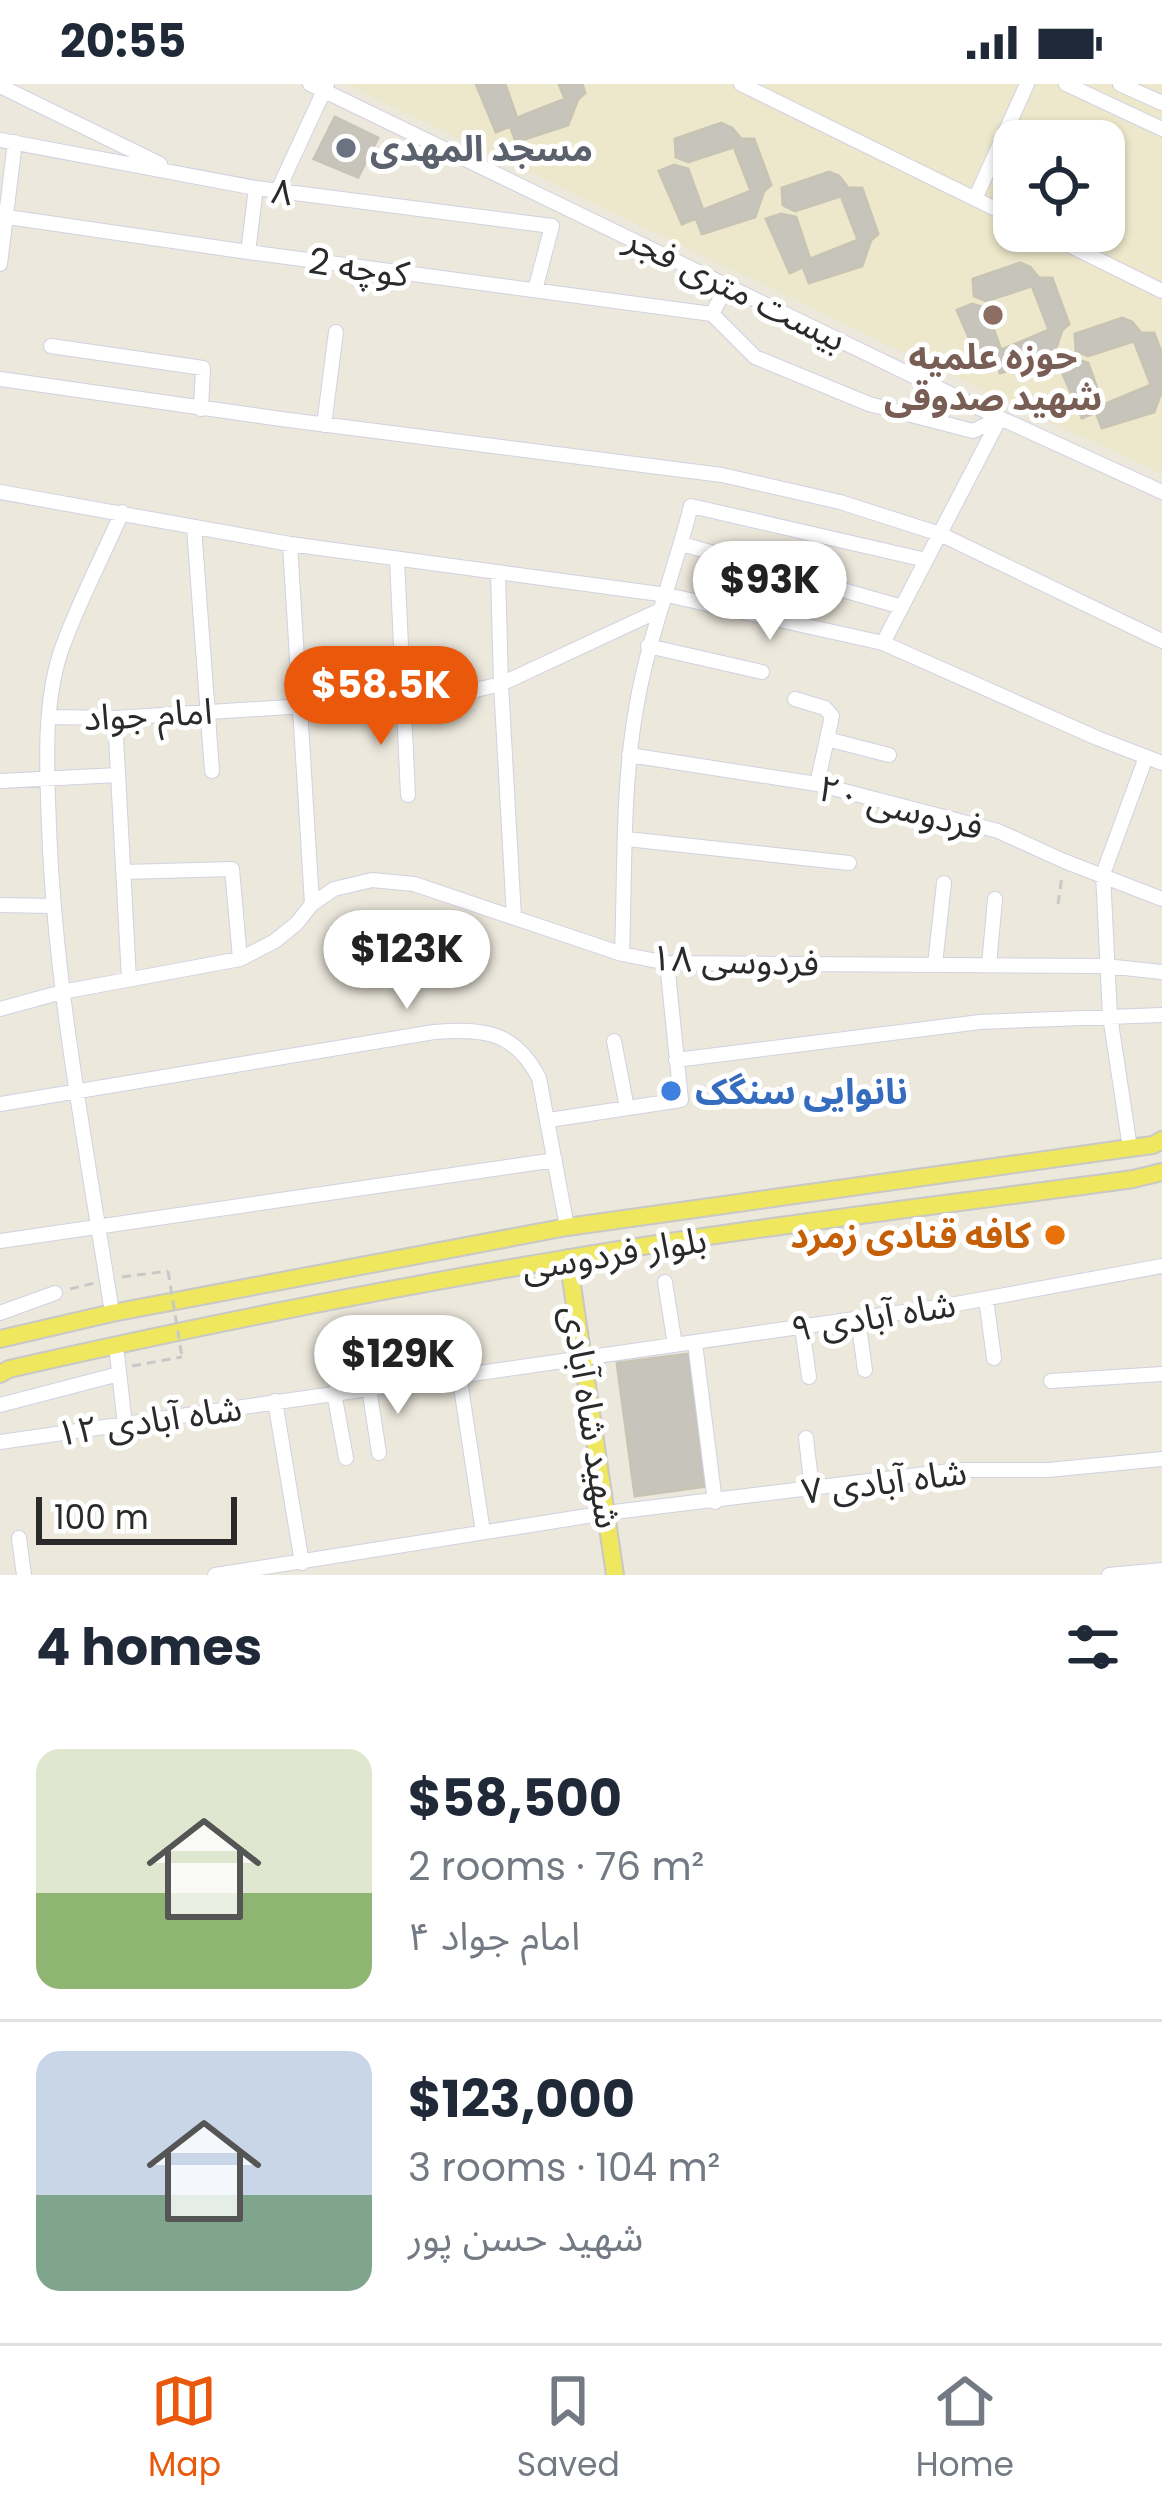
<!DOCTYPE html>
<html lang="en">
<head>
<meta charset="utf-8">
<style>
  :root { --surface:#fff; --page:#f2f2f3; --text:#1f2937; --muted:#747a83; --line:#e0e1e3; --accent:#ea580c }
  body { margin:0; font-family:Poppins,"Noto Sans Arabic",sans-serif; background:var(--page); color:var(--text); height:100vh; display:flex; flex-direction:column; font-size:45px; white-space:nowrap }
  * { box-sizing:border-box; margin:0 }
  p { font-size:39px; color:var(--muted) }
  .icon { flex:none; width:66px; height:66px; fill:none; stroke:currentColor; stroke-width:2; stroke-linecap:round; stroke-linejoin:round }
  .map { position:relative; height:1491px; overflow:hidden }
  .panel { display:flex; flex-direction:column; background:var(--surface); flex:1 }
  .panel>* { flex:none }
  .controls { position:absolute; left:993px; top:36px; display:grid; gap:24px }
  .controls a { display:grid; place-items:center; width:132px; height:132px; border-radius:24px; background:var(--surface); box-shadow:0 3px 9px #0004; font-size:60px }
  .scale { position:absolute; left:36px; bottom:30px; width:201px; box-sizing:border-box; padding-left:12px; border:6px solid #2a2a2a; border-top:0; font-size:33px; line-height:42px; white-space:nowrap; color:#2a2a2a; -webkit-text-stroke:9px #fff; paint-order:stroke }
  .price { position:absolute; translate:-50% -102px; padding:0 27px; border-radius:42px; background:#fff; color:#222; font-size:39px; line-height:78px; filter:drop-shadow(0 3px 6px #0008) }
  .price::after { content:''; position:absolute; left:50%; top:72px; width:36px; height:27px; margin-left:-18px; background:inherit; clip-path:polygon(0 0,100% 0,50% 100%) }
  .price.on { background:var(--accent); color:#fff }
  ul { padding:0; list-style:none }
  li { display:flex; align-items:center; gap:36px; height:300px; padding:0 36px }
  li+li { border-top:3px solid var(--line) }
  li span { display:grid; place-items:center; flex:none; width:336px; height:240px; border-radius:24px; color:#555 }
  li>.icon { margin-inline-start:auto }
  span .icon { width:144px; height:144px; fill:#fffc; stroke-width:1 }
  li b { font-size:51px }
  h2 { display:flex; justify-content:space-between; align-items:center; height:144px; padding:0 36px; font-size:51px }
  .status { display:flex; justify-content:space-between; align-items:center; height:84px; padding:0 60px; background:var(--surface); direction:ltr }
  .status svg { height:33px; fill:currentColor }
  .menu { display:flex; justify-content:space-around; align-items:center; height:168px; border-top:3px solid var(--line); background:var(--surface); font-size:33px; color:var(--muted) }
  .menu a { display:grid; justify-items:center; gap:6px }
  .menu .on { color:var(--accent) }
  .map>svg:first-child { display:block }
  .education { fill:#ede8cb; fill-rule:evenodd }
  .building { fill:#c7c4bb; stroke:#c7c4b5; stroke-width:3 }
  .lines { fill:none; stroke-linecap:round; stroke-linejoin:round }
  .minor-casing { stroke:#d1d1e2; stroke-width:16 }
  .major-casing { stroke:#c8c8c8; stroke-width:20 }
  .path { stroke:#c8c8c8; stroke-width:3; stroke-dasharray:9 6; stroke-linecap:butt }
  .minor { stroke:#fff; stroke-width:14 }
  .major { stroke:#efe75d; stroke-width:16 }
  .path-bridge { stroke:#c8c8c8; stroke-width:3; stroke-dasharray:9 6; stroke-linecap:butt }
  .worship-dot { fill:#6b7280; stroke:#fff; stroke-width:4.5 }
  .education-dot { fill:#8d6e63; stroke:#fff; stroke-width:4.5 }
  .shop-dot { fill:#3f7fe0; stroke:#fff; stroke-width:4.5 }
  .food-dot { fill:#e8710a; stroke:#fff; stroke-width:4.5 }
  .labels { text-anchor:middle; stroke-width:10; stroke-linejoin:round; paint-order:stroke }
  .worship-label { font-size:36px; font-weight:bold; fill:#5b616d; stroke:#fff; text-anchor:start }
  .street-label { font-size:36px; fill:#2a2a2a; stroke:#fff }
  .education-label { font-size:36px; font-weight:bold; fill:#785e54; stroke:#fff }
  .shop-label { font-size:36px; font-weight:bold; fill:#366cbe; stroke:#fff; text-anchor:start }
  .food-label { font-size:36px; font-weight:bold; fill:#c56008; stroke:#fff; text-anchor:end }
</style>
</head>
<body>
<div class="status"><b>20:55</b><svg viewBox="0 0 49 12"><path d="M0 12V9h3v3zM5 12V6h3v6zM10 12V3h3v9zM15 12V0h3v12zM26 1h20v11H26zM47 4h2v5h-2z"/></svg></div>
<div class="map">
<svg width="1162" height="1491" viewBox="0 0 1162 1491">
  <rect width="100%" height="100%" fill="#ece8dc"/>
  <!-- education -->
  <path class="education" d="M345,0H1162V390L999,314ZM1014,57H1104V147H1014Z"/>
  <!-- building -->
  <path class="building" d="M476,0H505L517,34L565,15L559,0H582L585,9L578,15L568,41L516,58L510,42L496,48Z
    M335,33L378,54L358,93L314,75Z
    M721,39L732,44L741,55H754L771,101L764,107L755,133L702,150L696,134L682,140L659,87L674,81L688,85L703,126L751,107L734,63L688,78L676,73L675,55Z
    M829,88L839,92L848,104H862L878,150L871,156L862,182L809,199L803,183L790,189L766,135L781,130L796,133L810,175L858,156L841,112L795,127L783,121L782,104Z
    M1020,179L1030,183L1039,194H1052L1069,240L1062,246L1053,273L1000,289L994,273L980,279L957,226L972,220L986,224L1001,266L1049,246L1032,202L986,217L974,212L973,195Z
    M1122,234L1132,238L1141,249H1154L1162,270V306L1154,328L1102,344L1096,328L1082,334L1059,281L1074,275L1088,279L1103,321L1151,301L1134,257L1088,272L1076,267L1075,250Z
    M689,1270L708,1402L635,1412L617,1279Z"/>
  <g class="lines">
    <!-- minor casing -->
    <g class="minor-casing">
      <path id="minor" d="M310,0L1000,334L1162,408
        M741,0L1014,134
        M1066,0L1162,45
        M1120,0L1162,19
        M0,2L160,80
        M0,56L256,104L552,142L535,206
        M278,106L327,0
        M975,115L1027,0
        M0,132L248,168L712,230
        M1040,147L1162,207
        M248,168L256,104
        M0,180L15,58
        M712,230L755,273L869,320L973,347L1000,334
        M712,230L728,200
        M51,262L203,284L201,325
        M0,295L281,335L722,391L840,418L940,450L1162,557
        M324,341L336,248
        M0,408L290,460L667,511L883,559L1097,654L1162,679
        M194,443L212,687
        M290,460L312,820
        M682,460L902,523
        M397,476L408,711
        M498,488L501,600L514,833
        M883,559L1000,334
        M648,562L762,588
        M795,615L825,624L832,632L817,700
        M49,633L115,634L446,613L501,600L660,526
        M115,634L129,895
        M827,655L889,671
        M629,671L817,700L998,747L1064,777L1162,815
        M0,697L118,691
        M627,755L849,779
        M124,788L232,785L240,875
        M0,821L52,822
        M622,870C625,787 622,701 637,619C649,552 674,489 691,422L926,476
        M935,880L944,799
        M989,881L995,815
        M0,925L62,908L240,875L275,857L297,839L312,820L334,805L372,796L414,800L622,870L667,879L1106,882L1162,888
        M614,957L627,1024
        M676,976L980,938L1162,931
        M0,1020L434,948C483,944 515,947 539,994L567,1143
        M549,1036L681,1016L667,879
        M1130,1064L1110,932L1103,790L1146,673
        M0,1157L555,1076
        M665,1198L675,1261
        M986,1215L994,1274
        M0,1229L55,1209
        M112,1229C87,1067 55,906 49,742C47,686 43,624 60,570C76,522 102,475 122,428
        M858,1235L865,1286
        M802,1243L809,1293
        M695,1259L715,1418
        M116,1261L125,1341
        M459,1290L483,1448
        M1051,1297L1162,1290
        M369,1304L379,1369
        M334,1309L346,1374
        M275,1317L302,1479
        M0,1321L119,1290
        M806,1354L812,1405
        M0,1358L945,1222L1162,1182
        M19,1454L24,1491
        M215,1491L606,1429L959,1386H1048L1162,1375
        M1109,1491L1162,1486"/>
    </g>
    <!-- major casing -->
    <g class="major-casing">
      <path id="major" d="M568,1174L615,1491
        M0,1255L112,1229L567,1143L1130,1064L1153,1061L1162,1056
        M0,1290L9,1285C193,1243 378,1206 564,1175C752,1143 944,1121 1133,1095L1162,1088"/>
    </g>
    <!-- path -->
    <path class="path" d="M1058,820L1062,792
      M122,1193L168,1187
      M70,1205L95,1199
      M132,1282L182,1273"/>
    <!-- minor -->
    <use href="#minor" class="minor"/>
    <!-- major -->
    <use href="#major" class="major"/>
    <!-- path-bridge -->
    <path class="path-bridge" d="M168,1187L182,1273"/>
  </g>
  <!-- markers -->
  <circle class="worship-dot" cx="346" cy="64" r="12"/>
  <circle class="education-dot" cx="993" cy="231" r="12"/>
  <circle class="shop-dot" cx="671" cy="1007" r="12"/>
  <circle class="food-dot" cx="1055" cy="1151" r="12"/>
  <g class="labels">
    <!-- worship labels -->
    <g class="worship-label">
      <text x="370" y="77">مسجد المهدی</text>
    </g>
    <!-- street labels -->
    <g class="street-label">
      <text transform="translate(282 107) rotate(7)" y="13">۸</text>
      <text transform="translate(359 183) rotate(8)" y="13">کوچه 2</text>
      <text transform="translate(736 204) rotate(26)" y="13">بیست متری فجر</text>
      <text transform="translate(148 630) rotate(-3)" y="13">امام جواد</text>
      <text transform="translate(901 723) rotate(14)" y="13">فردوسی ۲۰</text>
      <text transform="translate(735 876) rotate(2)" y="13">فردوسی ۱۸</text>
      <text transform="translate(614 1169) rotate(-9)" y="13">بلوار فردوسی</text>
      <text transform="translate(873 1232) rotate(-9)" y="13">شاه آبادی ۹</text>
      <text transform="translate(592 1333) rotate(81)" y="13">شهید شاه آبادی</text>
      <text transform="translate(149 1336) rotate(-8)" y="13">شاه آبادی ۱۲</text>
      <text transform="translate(884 1397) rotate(-7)" y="13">شاه آبادی ۷</text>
    </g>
    <!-- education labels -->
    <g class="education-label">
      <text x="993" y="285">حوزه علمیه<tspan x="993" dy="41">شهید صدوقی</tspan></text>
    </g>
    <!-- shop labels -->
    <g class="shop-label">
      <text x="695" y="1020">نانوایی سنگک</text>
    </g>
    <!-- food labels -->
    <g class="food-label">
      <text x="1031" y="1164">کافه قنادی زمرد</text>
    </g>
  </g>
</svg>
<div class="controls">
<a><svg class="icon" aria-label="locate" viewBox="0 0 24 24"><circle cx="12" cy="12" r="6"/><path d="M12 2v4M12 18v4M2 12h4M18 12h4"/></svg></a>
</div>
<div class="scale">100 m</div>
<b class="price" style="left:770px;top:559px">$93K</b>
<b class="price on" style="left:381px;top:664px">$58.5K</b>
<b class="price" style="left:407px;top:928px">$123K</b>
<b class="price" style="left:398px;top:1333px">$129K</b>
</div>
<section class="panel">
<h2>4 homes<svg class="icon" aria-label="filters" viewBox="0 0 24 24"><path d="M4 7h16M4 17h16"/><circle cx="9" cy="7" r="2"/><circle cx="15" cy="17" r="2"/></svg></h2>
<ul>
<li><span style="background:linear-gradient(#dfe7d0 60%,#8fb573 0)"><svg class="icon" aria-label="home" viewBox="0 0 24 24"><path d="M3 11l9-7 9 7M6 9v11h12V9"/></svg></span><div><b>$58,500</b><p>2 rooms · 76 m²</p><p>امام جواد ۴</p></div></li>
<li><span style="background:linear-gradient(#c9d6e8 60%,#7fa58c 0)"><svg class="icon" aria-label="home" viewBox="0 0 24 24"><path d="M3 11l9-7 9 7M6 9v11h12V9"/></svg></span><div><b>$123,000</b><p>3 rooms · 104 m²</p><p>شهید حسن پور</p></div></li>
</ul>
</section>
<nav class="menu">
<a class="on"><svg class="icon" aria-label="map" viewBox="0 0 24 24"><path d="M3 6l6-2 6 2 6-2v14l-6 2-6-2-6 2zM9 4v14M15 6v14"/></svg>Map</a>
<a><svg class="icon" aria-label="saved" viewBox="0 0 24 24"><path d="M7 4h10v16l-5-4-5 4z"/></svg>Saved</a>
<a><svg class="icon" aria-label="home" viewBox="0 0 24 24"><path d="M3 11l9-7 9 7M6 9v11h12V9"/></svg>Home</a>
</nav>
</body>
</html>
